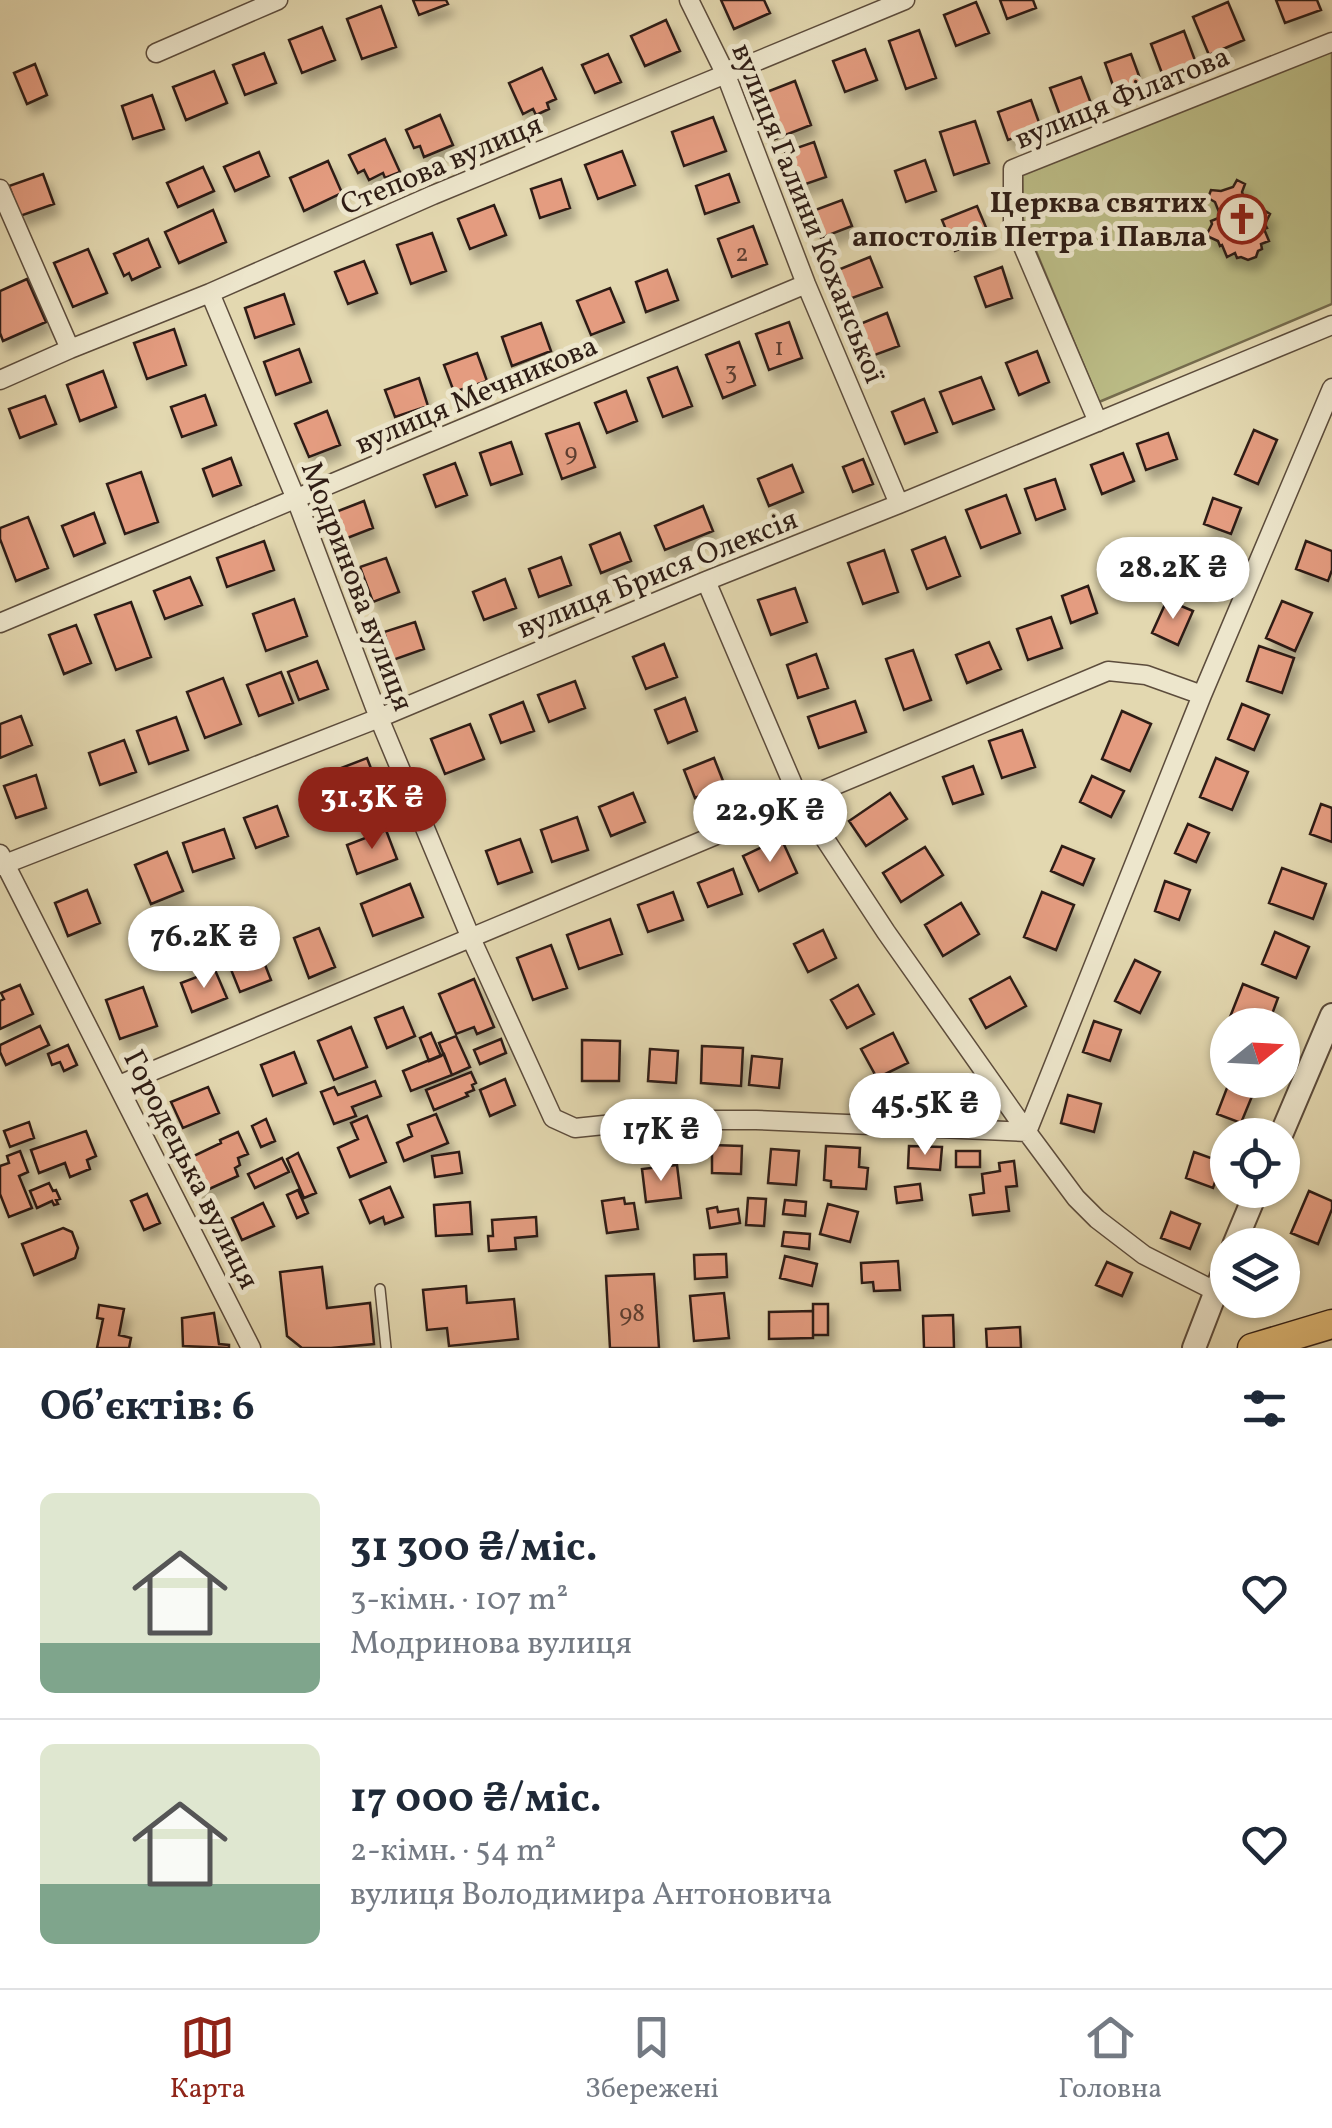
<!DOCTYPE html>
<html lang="uk">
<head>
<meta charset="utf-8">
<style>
  :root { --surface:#fff; --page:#f2f2f3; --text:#1f2937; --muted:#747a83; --line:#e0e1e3; --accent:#8f2418 }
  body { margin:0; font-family:Vollkorn,serif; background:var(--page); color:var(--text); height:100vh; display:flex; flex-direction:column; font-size:38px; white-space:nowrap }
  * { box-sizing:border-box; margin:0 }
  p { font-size:32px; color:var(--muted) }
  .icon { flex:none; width:55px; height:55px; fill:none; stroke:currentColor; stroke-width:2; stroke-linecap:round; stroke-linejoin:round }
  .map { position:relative; height:1348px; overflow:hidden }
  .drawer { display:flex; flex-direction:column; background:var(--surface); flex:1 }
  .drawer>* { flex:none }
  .needle { width:65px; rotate:72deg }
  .buttons { position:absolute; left:1210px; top:1008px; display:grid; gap:20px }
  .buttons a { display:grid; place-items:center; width:90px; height:90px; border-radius:50%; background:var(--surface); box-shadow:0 2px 8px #0004; font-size:50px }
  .price { position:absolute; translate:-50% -85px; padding:0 22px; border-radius:35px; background:#fff; color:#222; font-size:32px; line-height:65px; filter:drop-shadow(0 2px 5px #0008) }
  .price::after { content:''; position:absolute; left:50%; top:60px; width:30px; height:22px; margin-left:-15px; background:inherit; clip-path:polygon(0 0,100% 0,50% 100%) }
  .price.on { background:var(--accent); color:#fff }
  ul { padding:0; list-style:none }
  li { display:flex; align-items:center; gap:30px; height:250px; padding:0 40px }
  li+li { border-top:2px solid var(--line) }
  li span { display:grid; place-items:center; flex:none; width:280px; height:200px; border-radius:15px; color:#555 }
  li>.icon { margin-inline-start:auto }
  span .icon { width:120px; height:120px; fill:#fffc; stroke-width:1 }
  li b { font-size:42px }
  h2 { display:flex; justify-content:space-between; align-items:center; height:120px; padding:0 40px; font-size:42px }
  .tabs { display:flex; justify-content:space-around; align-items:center; height:140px; border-top:2px solid var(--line); background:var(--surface); font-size:28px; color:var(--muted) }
  .tabs a { display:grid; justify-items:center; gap:5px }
  .tabs .on { color:var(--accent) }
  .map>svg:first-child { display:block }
  .green { fill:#bbbc86; stroke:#756c4e; stroke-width:2.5 }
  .building { fill:#e49c80; stroke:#2f1d15; stroke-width:2.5; filter:url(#shadow) }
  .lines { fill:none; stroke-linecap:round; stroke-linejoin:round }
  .service-casing { stroke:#5c4c3c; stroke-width:12 }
  .minor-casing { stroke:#5c4c3c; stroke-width:21 }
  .tertiary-casing { stroke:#5c4c3c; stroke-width:26 }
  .primary-casing { stroke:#2f1d15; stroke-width:31 }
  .service { stroke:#ede6cc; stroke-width:9 }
  .minor { stroke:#ede6cc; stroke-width:18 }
  .tertiary { stroke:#ede6cc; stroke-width:22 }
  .primary { stroke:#e2bc78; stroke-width:28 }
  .labels { text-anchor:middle; stroke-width:10; stroke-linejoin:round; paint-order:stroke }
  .number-label { font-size:25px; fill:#5c3d30 }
  .street-label { font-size:30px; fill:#2f1d15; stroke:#ede6cc }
  .poi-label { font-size:30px; font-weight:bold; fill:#2f1d15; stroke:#ede6cc; text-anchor:end }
</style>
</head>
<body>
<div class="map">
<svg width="1332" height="1348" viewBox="0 0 1332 1348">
  <defs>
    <filter id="shadow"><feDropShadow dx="5.5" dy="10" stdDeviation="5" flood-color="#0004"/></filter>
  </defs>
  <rect width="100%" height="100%" fill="#e3d8b0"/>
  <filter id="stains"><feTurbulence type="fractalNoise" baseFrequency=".002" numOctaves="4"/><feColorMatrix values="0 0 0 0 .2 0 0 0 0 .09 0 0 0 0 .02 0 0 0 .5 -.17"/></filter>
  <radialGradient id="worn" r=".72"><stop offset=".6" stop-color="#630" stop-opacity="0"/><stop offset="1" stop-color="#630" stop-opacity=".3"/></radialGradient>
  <!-- green -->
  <path class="green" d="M1332,50V304L1099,402L1023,220L1022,173Z"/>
  <!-- building -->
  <path class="building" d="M413,0H446L448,4L419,15Z
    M721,0H764L770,13L734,29Z
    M1000,0H1033L1036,8L1007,19Z
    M1276,0H1317L1321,10L1285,23Z
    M976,2L989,33L956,46L944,15Z
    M1228,2L1244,40L1209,55L1193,17Z
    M381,6L396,47L362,59L347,19Z
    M666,20L680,51L645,66L631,36Z
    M322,27L335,60L302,73L289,40Z
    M919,30L936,78L906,89L889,41Z
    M1184,31L1196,63L1163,76L1151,44Z
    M865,49L877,80L845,92L833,61Z
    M264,53L276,83L245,95L233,65Z
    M608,54L621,82L595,93L582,65Z
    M1131,54L1142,84L1116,94L1105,63Z
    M35,64L47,95L27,104L14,73Z
    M542,68L556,99L547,103L549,109L536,115L533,109L523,114L509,83Z
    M214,71L227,103L186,120L173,87Z
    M1081,77L1092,106L1061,118L1050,88Z
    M795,81L811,125L775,139L759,95Z
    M152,95L164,129L133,139L122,106Z
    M1031,100L1041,128L1008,140L998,112Z
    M440,115L453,145L424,157L420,146L414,148L406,130Z
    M713,117L726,151L684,166L672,132Z
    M975,121L989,163L954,175L940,132Z
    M385,139L400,172L385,178L383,173L369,180L364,170L358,173L349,155Z
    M814,142L826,177L797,187L785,152Z
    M622,151L635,185L598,199L585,165Z
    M259,152L269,176L235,191L224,167Z
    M925,160L936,191L906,202L895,171Z
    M328,161L342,193L304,211L290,178Z
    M203,167L214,191L178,207L167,183Z
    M43,174L54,204L20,216L9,186Z
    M729,174L739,202L705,214L696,186Z
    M561,179L570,208L540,218L531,189Z
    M1237,180L1245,184L1242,192L1247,207L1258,203L1259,207L1270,214L1265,224L1267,228L1264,229L1269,241L1261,244L1262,249L1258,251L1256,257L1248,260L1241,257L1237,258L1235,253L1227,257L1222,245L1220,246L1218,241L1209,237L1207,234L1212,224L1211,221L1221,217L1215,202L1208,198L1211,190L1221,191L1233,187Z
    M842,200L852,226L821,238L810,212Z
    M494,205L506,235L470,249L458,219Z
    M977,206L990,237L955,251L942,220Z
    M213,210L226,242L179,263L165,232Z
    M753,226L767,264L732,277L718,239Z
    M432,233L446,271L411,284L397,245Z
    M148,239L160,267L132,280L129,273L124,276L114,254Z
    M88,249L107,293L73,307L54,263Z
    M870,257L882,287L844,301L833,272Z
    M364,261L377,293L348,304L335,272Z
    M1002,267L1012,298L986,307L975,277Z
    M667,270L678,300L646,312L636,282Z
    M27,279L46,322L3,341L0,333V291Z
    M610,288L624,322L591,335L577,301Z
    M284,294L294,324L255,338L245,308Z
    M887,313L899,346L872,356L860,324Z
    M789,322L802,358L769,370L756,334Z
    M541,323L551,351L512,366L502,337Z
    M174,329L186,365L147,379L134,343Z
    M739,342L755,385L723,398L706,355Z
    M299,349L311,382L276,395L264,362Z
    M1037,351L1049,382L1019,395L1006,363Z
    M477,353L487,381L454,392L444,365Z
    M677,367L692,406L663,417L648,378Z
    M103,371L116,407L80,421L67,385Z
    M981,377L994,409L953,424L940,392Z
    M419,378L428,406L395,417L385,390Z
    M626,391L637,421L607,433L595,403Z
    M205,395L216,425L182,437L171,407Z
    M45,396L56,424L20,438L9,409Z
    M924,399L937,432L905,444L892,412Z
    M327,411L340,445L309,457L295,424Z
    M579,423L595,467L562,479L546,434Z
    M1254,430L1277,440L1258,484L1235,474Z
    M1168,433L1177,459L1146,470L1137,444Z
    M511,442L522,474L491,485L480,453Z
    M1123,453L1134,481L1102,494L1091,465Z
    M231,458L241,485L213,496L203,469Z
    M863,459L873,484L853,492L843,467Z
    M455,463L467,495L436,507L424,475Z
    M792,465L803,492L769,506L758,479Z
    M141,472L158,522L125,534L107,484Z
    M1055,479L1065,509L1036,520L1025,489Z
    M1006,495L1020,533L981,548L966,510Z
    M1213,498L1241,508L1231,534L1204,524Z
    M364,501L373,528L342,540L333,513Z
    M703,506L713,531L665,550L655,526Z
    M94,513L105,543L74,556L62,526Z
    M28,517L48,568L16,581L0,539V528Z
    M620,533L631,561L601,573L590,545Z
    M945,537L960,576L927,589L912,550Z
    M264,541L274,570L227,587L217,558Z
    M1306,541L1332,551V570L1328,581L1296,569Z
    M1186,546L1214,556L1203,590L1174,580Z
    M884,550L898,592L863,604L848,563Z
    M561,557L571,585L539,597L529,569Z
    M386,558L399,592L373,602L360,567Z
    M190,577L202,605L165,619L154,591Z
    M505,579L516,608L484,620L473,592Z
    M1088,586L1097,613L1071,623L1062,596Z
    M795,588L807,622L771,635L758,600Z
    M294,599L307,636L266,651L253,614Z
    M1167,600L1193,611L1178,645L1152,633Z
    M1282,601L1312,613L1295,651L1266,638Z
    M131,602L151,657L116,670L95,615Z
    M1051,617L1062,648L1028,660L1017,629Z
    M415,622L424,649L393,660L384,632Z
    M76,625L91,663L64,674L49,635Z
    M989,642L1001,669L967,683L956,655Z
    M664,644L677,677L646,689L633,657Z
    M1259,646L1294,658L1282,693L1247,681Z
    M913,650L931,700L904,710L886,659Z
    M816,654L828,688L798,698L787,665Z
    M317,661L328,689L299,700L288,672Z
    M281,672L293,703L259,716L247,685Z
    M223,678L241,724L205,738L187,692Z
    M575,681L585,708L549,722L538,695Z
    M685,698L697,731L668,743L655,710Z
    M855,701L866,732L819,748L808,717Z
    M523,702L534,731L501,743L490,715Z
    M1242,704L1269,715L1254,750L1228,739Z
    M1122,711L1151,724L1130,771L1102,759Z
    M21,716L32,745L0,758V724Z
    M176,717L188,750L149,764L137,731Z
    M470,724L484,759L445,774L431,739Z
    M1022,730L1035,767L1002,778L989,741Z
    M124,740L136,772L100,785L89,753Z
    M367,758L380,792L336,809L323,775Z
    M714,758L725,786L695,798L684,770Z
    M1216,758L1248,772L1232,810L1200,797Z
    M973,766L983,794L953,804L943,777Z
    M36,775L46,808L16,818L4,786Z
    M1092,776L1124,791L1111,817L1080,802Z
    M633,793L645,822L611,836L599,807Z
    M890,793L907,819L866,846L849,821Z
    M1321,804L1332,808V842L1310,834Z
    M277,806L288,836L256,848L244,818Z
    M577,817L588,850L552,862L541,830Z
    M1188,824L1209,833L1196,862L1175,853Z
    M224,829L234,858L193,872L183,843Z
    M386,830L397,859L357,874L347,845Z
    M781,838L797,873L759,891L743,856Z
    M520,839L532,872L498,884L486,851Z
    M1062,846L1094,859L1083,885L1051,871Z
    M925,847L943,875L901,902L883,873Z
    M167,852L183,891L151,904L135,865Z
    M1282,868L1326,884L1313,919L1269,903Z
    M733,869L742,894L708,907L698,883Z
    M1165,881L1190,890L1179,920L1155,911Z
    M410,884L423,917L373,936L361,904Z
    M87,890L100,923L68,936L55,903Z
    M673,892L683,920L648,932L638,905Z
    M1042,892L1074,905L1056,950L1024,937Z
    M961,903L979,934L943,956L925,925Z
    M610,919L622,954L579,969L567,935Z
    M319,928L335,967L309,978L294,938Z
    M823,930L836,958L808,972L794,944Z
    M1275,932L1309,947L1296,978L1262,964Z
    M253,934L271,980L240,992L222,947Z
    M551,945L567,988L533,1000L517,958Z
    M1135,960L1160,972L1140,1013L1115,1001Z
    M215,970L227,998L192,1012L181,983Z
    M1010,977L1026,1006L986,1028L970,999Z
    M474,979L494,1027L477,1034L474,1027L456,1034L439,994Z
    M1243,984L1278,998L1268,1025H1251L1230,1017Z
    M20,985L33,1014L0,1029V1001L4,999L1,993Z
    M858,985L874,1014L847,1028L831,1000Z
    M143,987L157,1026L120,1039L106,1000Z
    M403,1007L415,1036L387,1048L375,1018Z
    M1094,1021L1121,1030L1110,1061L1083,1052Z
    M40,1026L49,1045L6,1065L0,1052V1045Z
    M351,1027L367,1067L334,1080L318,1041Z
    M431,1033L441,1056L429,1061L420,1038Z
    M893,1033L908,1063L877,1078L861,1049Z
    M456,1036L470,1067L452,1075L439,1043Z
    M501,1039L506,1053L480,1064L474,1050Z
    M582,1040L620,1041L619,1081H582Z
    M68,1045L77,1065L64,1071L60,1062L52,1065L48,1054Z
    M702,1046L743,1048L741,1086L701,1083Z
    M650,1049L678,1051L676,1083L648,1081Z
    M294,1052L306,1083L273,1096L261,1065Z
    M444,1054L452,1075L411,1091L403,1071Z
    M752,1056L782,1059L779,1088L749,1085Z
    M471,1072L476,1083L472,1085L474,1090L466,1093L468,1096L434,1110L426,1090Z
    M505,1079L515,1105L490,1116L480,1090Z
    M1230,1080L1255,1089L1241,1123L1217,1114Z
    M375,1081L381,1096L352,1107L356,1116L334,1124L321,1092L334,1087L338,1095Z
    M208,1087L219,1113L183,1128L171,1102Z
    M1068,1095L1101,1104L1094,1132L1061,1123Z
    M436,1114L448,1143L404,1161L397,1143L412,1136L408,1125Z
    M367,1116L386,1162L350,1177L338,1148L358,1139L351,1123Z
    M266,1119L275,1141L261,1147L252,1126Z
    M29,1122L34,1138L10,1147L4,1131Z
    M86,1131L96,1156L87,1160L90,1169L70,1177L65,1163L39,1173L31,1150Z
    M238,1132L248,1154L238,1158L240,1165L235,1168L238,1176L198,1194L183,1161L221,1143L220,1140Z
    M712,1145L742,1146L741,1174L712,1173Z
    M826,1146L860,1148L859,1167L868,1168L866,1189L831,1187V1181L824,1180Z
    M909,1146L942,1147L940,1170L908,1168Z
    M771,1149L799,1151L796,1185L768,1183Z
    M20,1151L28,1172L19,1176L32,1208L9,1217L0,1194V1166L9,1163L7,1156Z
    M956,1151H980V1167H956Z
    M459,1152L462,1173L435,1177L432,1156Z
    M1194,1152L1222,1162L1213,1188L1186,1178Z
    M298,1153L316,1193L304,1198L287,1159Z
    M282,1158L289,1172L255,1188L248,1174Z
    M1014,1161L1017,1186L1006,1187L1009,1211L973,1215L970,1195L984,1193L982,1174L1000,1171L999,1163Z
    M677,1165L681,1198L646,1202L642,1169Z
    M49,1183L53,1191L56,1190L60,1199L56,1200L58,1204L54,1205L52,1201L37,1208L30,1191Z
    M920,1184L922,1200L897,1203L895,1187Z
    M390,1187L403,1217L385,1224L383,1217L370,1223L360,1200Z
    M298,1190L308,1213L297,1218L287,1195Z
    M1309,1191L1332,1201V1209L1318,1244L1291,1233Z
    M147,1194L160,1223L144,1230L131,1201Z
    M624,1198L625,1204L634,1203L638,1229L607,1233L602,1201Z
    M748,1198L766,1199L764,1226L746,1225Z
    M785,1200L806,1202L805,1216L783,1214Z
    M470,1202L472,1234L436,1236L434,1205Z
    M263,1203L274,1226L242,1240L232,1218Z
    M828,1204L858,1212L850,1242L820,1234Z
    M717,1207L718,1212L738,1209L740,1223L710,1228L707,1209Z
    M1171,1212L1200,1224L1190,1249L1161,1238Z
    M536,1217L537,1236L515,1238L516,1249L489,1251L488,1236H493L492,1220Z
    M63,1228L72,1232L78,1248L75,1258L34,1275L22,1244Z
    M784,1232L810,1234L809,1249L782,1246Z
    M726,1254L727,1277L695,1279L694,1255Z
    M785,1256L817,1264L812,1286L780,1278Z
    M898,1261L900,1290L874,1291L873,1282L862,1283L861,1263Z
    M1107,1262L1132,1273L1122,1296L1096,1285Z
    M322,1267L327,1308L370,1303L374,1344L331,1348H302L287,1336L280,1272Z
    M654,1274L659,1348H610L606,1276Z
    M466,1286L467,1303L514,1299L518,1339L449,1346L447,1328L427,1330L423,1290Z
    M724,1293L729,1338L694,1341L690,1296Z
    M813,1304H828V1335H813Z
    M99,1305L124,1309L119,1335L131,1338L129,1348H97L103,1319L97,1318Z
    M813,1311V1338L769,1339V1312Z
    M214,1313L219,1344L229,1345V1348L183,1346L182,1318Z
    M953,1315L954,1348H924L923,1316Z
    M1020,1327L1021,1348H987L986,1329Z"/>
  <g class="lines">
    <!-- service casing -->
    <g class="service-casing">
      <path id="service" d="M380,1289L386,1348"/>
    </g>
    <!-- minor casing -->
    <g class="minor-casing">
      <path id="minor" d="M689,0L726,75L806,284L899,504
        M156,53L278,0
        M0,189L70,349
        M210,293L296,499L379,718L470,936L553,1118L575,1128L652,1120H756L1027,1132L1202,695L1332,388
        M0,380L70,349L210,293L433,195L905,0
        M1098,422L1013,223V169L1332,42
        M706,581L800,801L886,932L1027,1132L1076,1198L1097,1219L1144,1255L1215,1291
        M0,623L806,284
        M0,854L251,1348
        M0,866L379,718L706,581L899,504L1332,325
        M119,1085L1108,671L1146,675L1202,695"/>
    </g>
    <!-- tertiary casing -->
    <g class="tertiary-casing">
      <path id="tertiary" d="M1281,1135L1332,1015
        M1234,1245L1257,1190
        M1194,1348L1228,1260"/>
    </g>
    <!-- primary casing -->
    <g class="primary-casing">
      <path id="primary" d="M1252,1348L1332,1324"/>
    </g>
    <!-- service -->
    <use href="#service" class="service"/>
    <!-- minor -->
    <use href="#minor" class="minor"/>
    <!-- tertiary -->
    <use href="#tertiary" class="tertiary"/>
    <!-- primary -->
    <use href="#primary" class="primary"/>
  </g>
  <!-- icons -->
  <defs>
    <g id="church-ring" transform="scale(2.5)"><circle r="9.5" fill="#ede6cc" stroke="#8f2418" stroke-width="1.5"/><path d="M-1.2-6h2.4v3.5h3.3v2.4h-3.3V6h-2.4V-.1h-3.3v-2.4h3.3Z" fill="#8f2418"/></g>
  </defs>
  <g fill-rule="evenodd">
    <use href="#church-ring" x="1242" y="219"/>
  </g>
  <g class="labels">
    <!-- number labels -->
    <g class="number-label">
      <text x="742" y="261">2</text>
      <text x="779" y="355">1</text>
      <text x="731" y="379">3</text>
      <text x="571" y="460">9</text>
      <text x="632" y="1321">98</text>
    </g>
    <!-- street labels -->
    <g class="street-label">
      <text transform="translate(1122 97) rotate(-22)" y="10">вулиця Філатова</text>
      <text transform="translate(441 164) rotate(-23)" y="10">Степова вулиця</text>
      <text transform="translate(809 213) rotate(68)" y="10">вулиця Галини Коханської</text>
      <text transform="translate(476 394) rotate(-23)" y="10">вулиця Мечникова</text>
      <text transform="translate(657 573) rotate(-22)" y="10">вулиця Брися Олексія</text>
      <text transform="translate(358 586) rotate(69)" y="10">Модринова вулиця</text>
      <text transform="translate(192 1169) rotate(63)" y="10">Городецька вулиця</text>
    </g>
    <!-- poi labels -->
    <g class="poi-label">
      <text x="1207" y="212">Церква святих<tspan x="1207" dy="34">апостолів Петра і Павла</tspan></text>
    </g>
  </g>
  <rect width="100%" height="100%" filter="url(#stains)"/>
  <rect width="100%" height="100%" fill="url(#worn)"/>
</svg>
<div class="buttons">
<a><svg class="needle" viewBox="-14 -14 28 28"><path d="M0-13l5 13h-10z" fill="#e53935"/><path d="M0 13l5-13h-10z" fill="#747a83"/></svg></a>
<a><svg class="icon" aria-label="locate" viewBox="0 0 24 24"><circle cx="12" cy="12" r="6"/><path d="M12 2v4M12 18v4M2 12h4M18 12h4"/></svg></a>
<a><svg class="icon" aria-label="layers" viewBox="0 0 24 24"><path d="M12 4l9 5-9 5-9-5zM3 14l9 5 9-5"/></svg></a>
</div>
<b class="price" style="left:1173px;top:622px">28.2K ₴</b>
<b class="price on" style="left:372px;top:852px">31.3K ₴</b>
<b class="price" style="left:770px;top:865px">22.9K ₴</b>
<b class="price" style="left:204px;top:991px">76.2K ₴</b>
<b class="price" style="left:925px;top:1158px">45.5K ₴</b>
<b class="price" style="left:661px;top:1184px">17K ₴</b>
</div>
<section class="drawer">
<h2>Об’єктів: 6<svg class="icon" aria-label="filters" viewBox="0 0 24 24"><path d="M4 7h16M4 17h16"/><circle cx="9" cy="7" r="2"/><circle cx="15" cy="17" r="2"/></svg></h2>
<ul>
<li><span style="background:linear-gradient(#dfe7d0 75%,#7fa58c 0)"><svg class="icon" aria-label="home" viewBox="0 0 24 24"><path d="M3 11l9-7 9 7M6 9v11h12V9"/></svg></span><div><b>31 300 ₴/міс.</b><p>3-кімн. · 107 m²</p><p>Модринова вулиця</p></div><svg class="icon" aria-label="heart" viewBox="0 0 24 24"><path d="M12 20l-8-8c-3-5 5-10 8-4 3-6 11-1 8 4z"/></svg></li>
<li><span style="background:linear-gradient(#dfe7d0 70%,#7fa58c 0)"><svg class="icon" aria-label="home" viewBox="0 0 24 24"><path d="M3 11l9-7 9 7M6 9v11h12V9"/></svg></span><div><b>17 000 ₴/міс.</b><p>2-кімн. · 54 m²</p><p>вулиця Володимира Антоновича</p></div><svg class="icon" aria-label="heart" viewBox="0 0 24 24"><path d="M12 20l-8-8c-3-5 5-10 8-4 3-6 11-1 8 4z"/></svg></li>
</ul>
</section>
<nav class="tabs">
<a class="on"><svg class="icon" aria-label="map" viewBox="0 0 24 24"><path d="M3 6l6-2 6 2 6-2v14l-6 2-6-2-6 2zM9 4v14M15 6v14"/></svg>Карта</a>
<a><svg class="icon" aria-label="saved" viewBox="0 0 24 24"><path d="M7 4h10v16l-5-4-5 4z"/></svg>Збережені</a>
<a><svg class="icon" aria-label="home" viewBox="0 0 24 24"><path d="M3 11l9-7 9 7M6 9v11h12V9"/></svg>Головна</a>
</nav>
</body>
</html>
